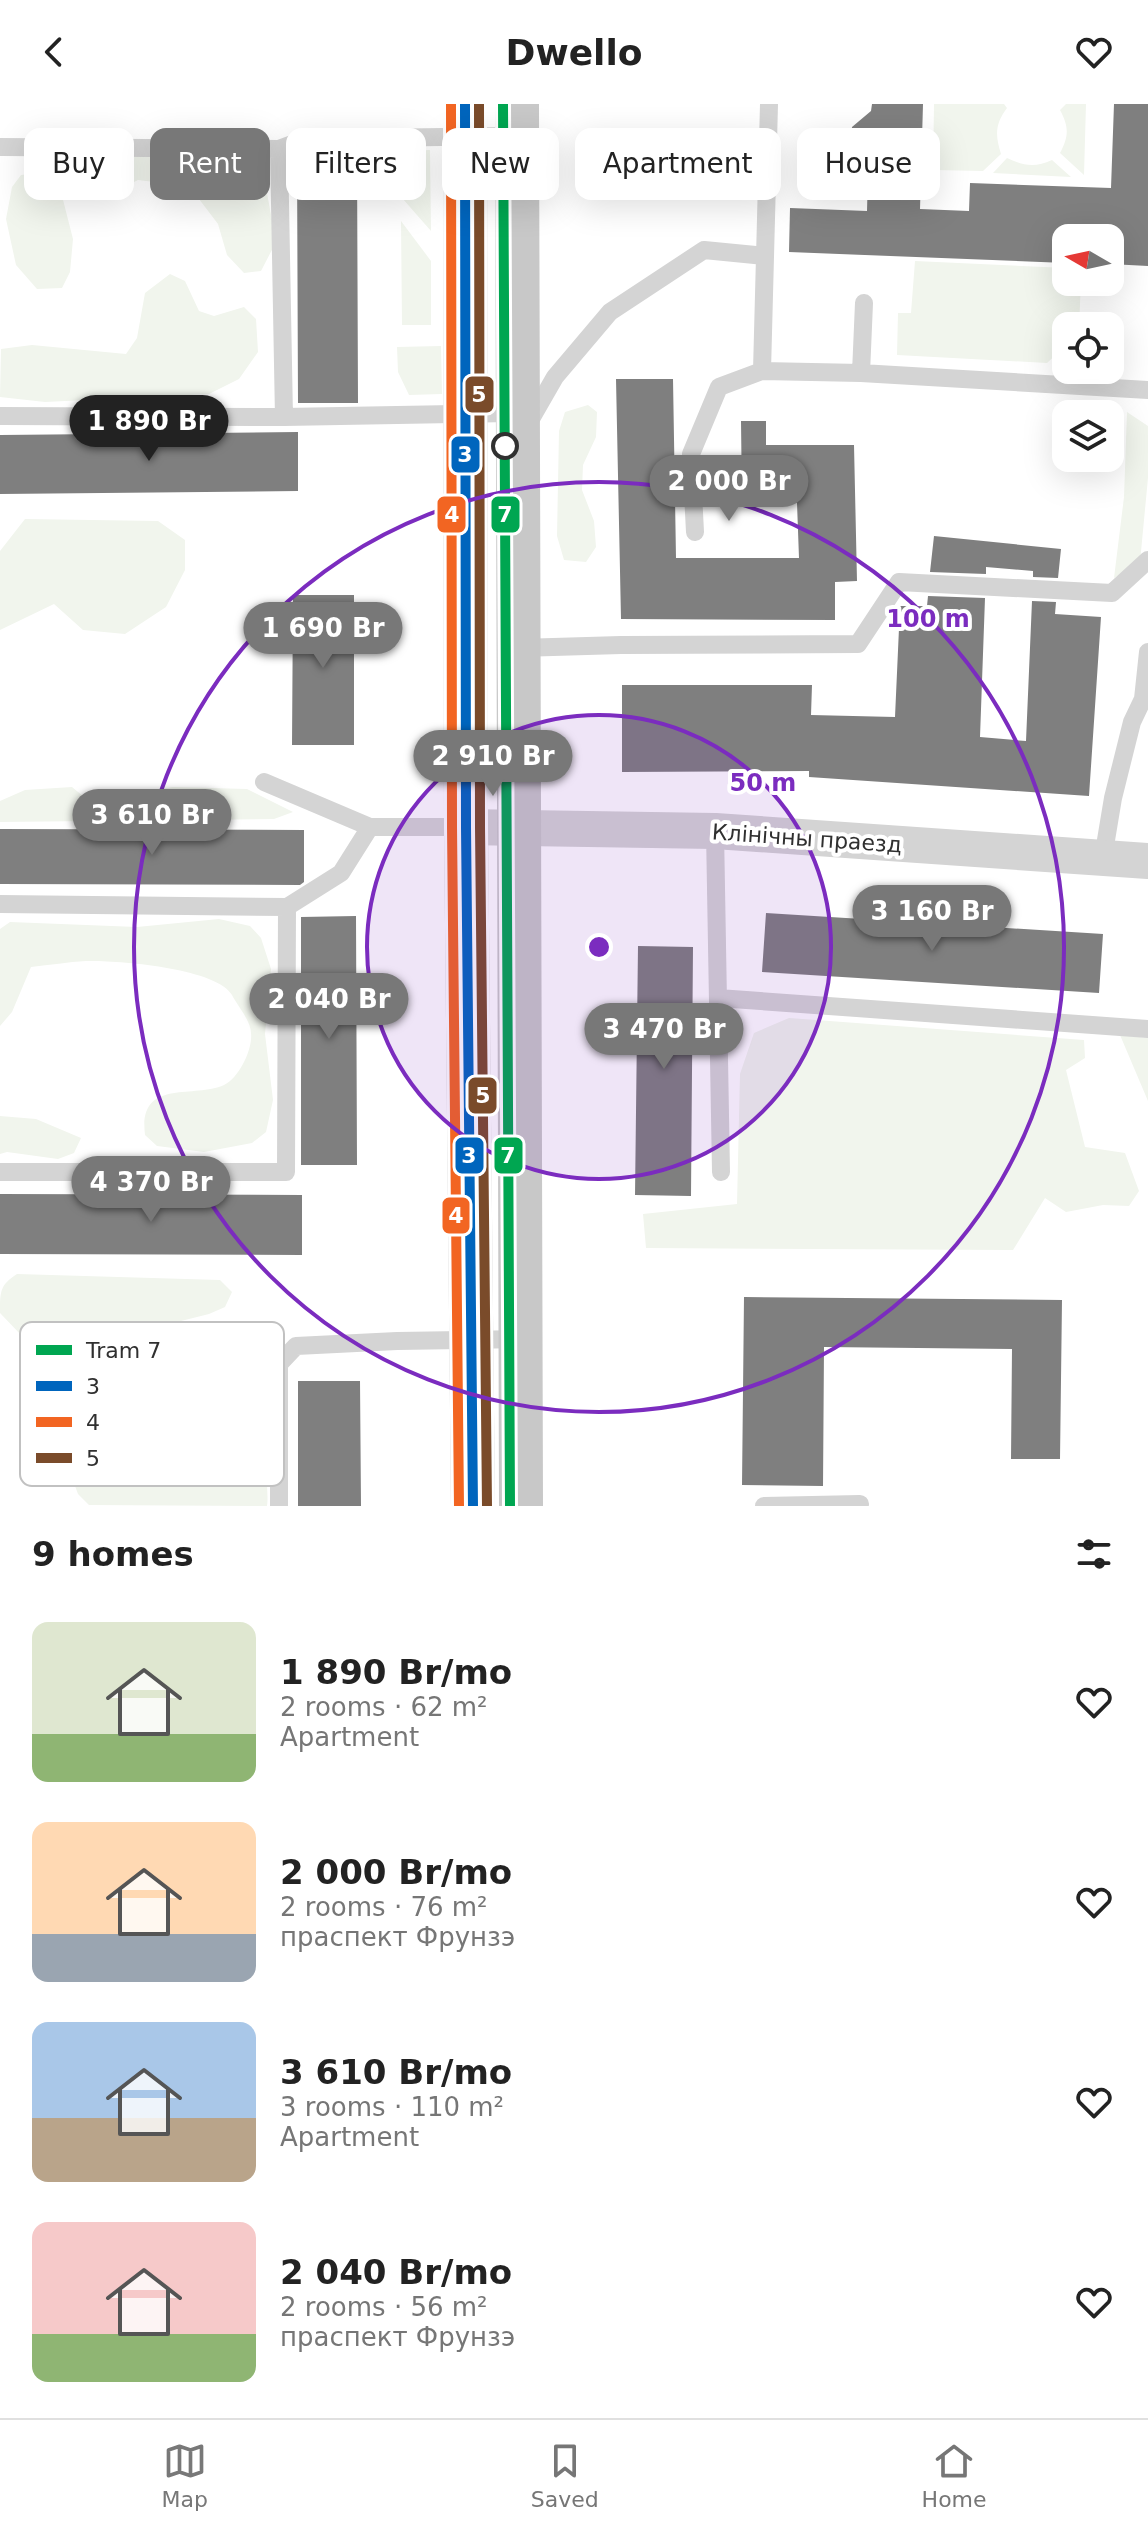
<!DOCTYPE html>
<html lang="en">
<head>
<meta charset="utf-8">
<style>
  :root { --surface:#fff; --page:#f2f2f2; --text:#222; --muted:#767676; --line:#e0e0e0; --accent:#787878 }
  body { margin:0; font-family:"DejaVu Sans",sans-serif; background:var(--page); color:var(--text); height:100vh; display:flex; flex-direction:column; font-size:30px; white-space:nowrap }
  * { box-sizing:border-box; margin:0 }
  p { font-size:26px; color:var(--muted) }
  .icon { flex:none; width:44px; height:44px; fill:none; stroke:currentColor; stroke-width:2; stroke-linecap:round; stroke-linejoin:round }
  .map { position:relative; height:1402px; overflow:hidden }
  .drawer { display:flex; flex-direction:column; background:var(--surface); flex:1 }
  .drawer>* { flex:none }
  .top-card { position:absolute; left:24px; top:24px; width:1100px; height:72px; display:flex; gap:16px }
  .needle { width:52px; rotate:279deg }
  .controls { position:absolute; left:1052px; top:120px; display:grid; gap:16px }
  .controls a { display:grid; place-items:center; width:72px; height:72px; border-radius:16px; background:var(--surface); box-shadow:0 8px 32px #0002; font-size:40px }
  .price { position:absolute; translate:-50% -68px; padding:0 18px; border-radius:28px; background:var(--accent); color:#fff; font-size:26px; line-height:52px; filter:drop-shadow(0 2px 4px #0008) }
  .price::after { content:''; position:absolute; left:50%; top:48px; width:24px; height:18px; margin-left:-12px; background:inherit; clip-path:polygon(0 0,100% 0,50% 100%) }
  .price.current { background:#222; color:#fff }
  ul { padding:0; list-style:none }
  li { display:flex; align-items:center; gap:24px; height:200px; padding:0 32px }
  li span { display:grid; place-items:center; flex:none; width:224px; height:160px; border-radius:16px; color:#555 }
  li>.icon { margin-inline-start:auto }
  span .icon { width:96px; height:96px; fill:#fffc; stroke-width:1 }
  li b { font-size:34px }
  h2 { display:flex; justify-content:space-between; align-items:center; height:96px; padding:0 32px; font-size:34px }
  .pill { padding:0 28px; border-radius:16px; background:var(--surface); box-shadow:0 8px 32px #0002; font-size:28px; line-height:72px }
  .pill.current { background:var(--accent); color:#fff }
  header { display:flex; justify-content:space-between; align-items:center; height:104px; padding:0 32px; background:var(--surface); font-size:36px; font-weight:700 }
  .tabs { display:flex; justify-content:space-around; align-items:center; height:112px; border-top:2px solid var(--line); background:var(--surface); font-size:22px; color:var(--muted) }
  .tabs a { display:grid; justify-items:center; gap:4px }
  .tabs .current { color:var(--accent) }
  .map>svg:first-child { display:block }
  .green { fill:#f1f5ed }
  .building { fill:#7f7f7f }
  .lines { fill:none; stroke-linecap:round; stroke-linejoin:round }
  .lane { stroke:#d4d4d4; stroke-width:18 }
  .street { stroke:#d4d4d4; stroke-width:36 }
  .primary { stroke:#c8c8c8; stroke-width:44 }
  .bus-1-casing { stroke:#fff; stroke-width:16 }
  .bus-2-casing { stroke:#fff; stroke-width:16 }
  .bus-3-casing { stroke:#fff; stroke-width:16 }
  .bus-1 { stroke:#0065bd; stroke-width:10 }
  .bus-2 { stroke:#f26522; stroke-width:10 }
  .bus-3 { stroke:#7a4b2a; stroke-width:10 }
  .tram-1-casing { stroke:#fff; stroke-width:16 }
  .tram-1 { stroke:#00a651; stroke-width:10 }
  .ring { fill:none; stroke:#7b2cbf; stroke-width:4 }
  .stop-dot { fill:#fff; stroke:#303030; stroke-width:4 }
  .labels { text-anchor:middle; stroke-width:8; stroke-linejoin:round; paint-order:stroke }
  .street-label { font-size:22px; fill:#303030; stroke:#fff }
  .key { fill:#fff; stroke:#c1c1c1; stroke-width:2 }
  .key-label { font-size:22px; fill:#303030 }
  .centre { fill:#7b2cbf; stroke:#fff; stroke-width:4 }
  .ring-label { font-size:24px; text-anchor:middle; font-weight:bold; fill:#7b2cbf; stroke:#fff; stroke-width:8; stroke-linejoin:round; paint-order:stroke }
  .line-badge { stroke:#fff; stroke-width:3 }
  .badge-label { font-size:22px; text-anchor:middle; font-weight:bold; fill:#fff }
</style>
</head>
<body>
<header><svg class="icon" aria-label="back" viewBox="0 0 24 24"><path d="M15 5l-7 7 7 7"/></svg>Dwello<svg class="icon" aria-label="heart" viewBox="0 0 24 24"><path d="M12 20l-8-8c-3-5 5-10 8-4 3-6 11-1 8 4z"/></svg></header>
<div class="map">
<svg width="1148" height="1402" viewBox="0 0 1148 1402">
  <rect width="100%" height="100%" fill="#fff"/>
  <!-- green -->
  <path class="green" d="M934,0H1004L1007,4C995,20 995,31 1001,50L983,67L933,66Z
    M1066,0H1086L1084,71L1060,49C1069,32 1069,23 1060,6Z
    M430,46L431,127L402,94V47Z
    M123,52L218,54L248,63L267,89L276,138L261,167L244,169L227,151L218,120L199,95L170,80L138,76L108,91L94,83L95,67Z
    M1007,54C1024,62 1035,64 1052,56L1071,73L993,69Z
    M37,69L52,75L61,88L73,135L70,168L62,184L37,185L16,161L6,115L12,83L21,71Z
    M401,117L431,157V221H402Z
    M915,157L1066,164V178H1081L1079,222H1066V241L1047,259L897,251L898,209H911Z
    M170,170L185,177L199,207L214,212L244,203L256,215L258,248L239,275L209,290L45,298L0,293L1,245L32,241L126,250L137,234L145,189Z
    M441,242L442,290L409,291L398,268L397,243Z
    M588,301L597,308L596,333L583,361L582,386L594,417L596,443L586,458L564,456L557,432L559,327L565,308Z
    M1127,308L1148,322V374L1140,458L1114,474L1124,393Z
    M25,415L158,417L185,436V466L166,503L125,530L83,526L54,500L0,526V447Z
    M72,683L89,697L173,683L247,685L293,708L274,715L0,718V697L25,686Z
    M219,815L250,822L261,834L271,865L265,930L273,996L266,1028L252,1039L204,1048L157,1042L145,1031C138,974 192,995 224,981C239,974 253,945 251,929C251,917 237,901 232,891C217,864 116,856 86,857C68,858 50,861 31,863L12,908L0,922V825L10,818L137,823Z
    M789,914L1084,936L1085,954L1066,966L1085,1043L1125,1049L1139,1087L1129,1102L1103,1101L1066,1108L1045,1094L1013,1146L646,1144L643,1110L737,1100L740,970L754,929Z
    M1120,931L1148,934V997Z
    M0,1012L36,1015L81,1034L74,1049L58,1055L7,1048L0,1050Z
    M17,1170L220,1176L232,1188L225,1203L209,1210L129,1230C115,1260 101,1296 134,1318C142,1324 150,1330 161,1329C177,1328 192,1315 208,1314C226,1312 251,1326 260,1341C265,1350 269,1391 267,1402L89,1401L78,1390L44,1298V1255L0,1209C0,1187 0,1181 17,1170Z"/>
  <!-- building -->
  <path class="building" d="M872,0H923L920,105L969,107L970,79L1111,84L1114,0H1148V162L1110,160V134H1066V159L789,148L790,104L867,107L868,68L850,47L852,23L871,7Z
    M303,49H357L358,299H298L297,51Z
    M616,275H673L676,454H799L797,399L742,398L741,317H766V341H854L857,477L835,478V516L621,515Z
    M298,328V387L0,390V331Z
    M934,432L1061,445L1058,474L1033,473V467L986,463V470L930,468Z
    M293,491H354V641H292Z
    M928,492L985,494L980,633L1026,637L1032,497L1056,498L1055,510L1101,513L1089,692L809,673V667L622,668V581H812L811,611L895,613L900,502H927Z
    M0,725L304,726V778L300,781L0,780Z
    M766,809L1103,830L1099,889L762,868Z
    M356,812L357,1061H301V813Z
    M638,842L693,843L691,1092L635,1091Z
    M0,1090L302,1091V1151L0,1150Z
    M744,1193L1062,1196L1060,1355H1011L1012,1245L824,1243L823,1382L742,1381Z
    M298,1277H360L361,1402H298Z"/>
  <g class="lines">
    <!-- lane -->
    <path class="lane" d="M0,43L279,45L306,35L517,32
      M279,45L284,313
      M762,267L769,0
      M861,269L864,199
      M0,312L284,313L517,309
      M528,320L555,273L610,208L704,146L765,152
      M695,428L691,350L719,283L762,267L861,269L1148,286
      M519,544L621,541L858,540L899,478L1112,489L1148,456
      M264,678L370,723H466
      M715,727L721,1068
      M1103,754L1113,694L1132,618L1143,595L1148,548
      M0,800L287,803L341,769L370,723
      M718,894L1148,925
      M0,1068H286L287,803
      M279,1402V1260L296,1242L397,1237L520,1235
      M764,1402L860,1400"/>
    <!-- street -->
    <path class="street" d="M466,723L715,727L1148,757"/>
    <!-- primary -->
    <path class="primary" d="M465,0L466,723L473,1402
      M517,0L521,1402"/>
    <!-- bus-1 casing -->
    <g class="bus-1-casing">
      <path id="bus-1" d="M465,0L466,723L473,1402"/>
    </g>
    <!-- bus-2 casing -->
    <g class="bus-2-casing">
      <path id="bus-2" d="M451,0L452,723L459,1402"/>
    </g>
    <!-- bus-3 casing -->
    <g class="bus-3-casing">
      <path id="bus-3" d="M479,0L480,723L487,1402"/>
    </g>
    <!-- bus-1 -->
    <use href="#bus-1" class="bus-1"/>
    <!-- bus-2 -->
    <use href="#bus-2" class="bus-2"/>
    <!-- bus-3 -->
    <use href="#bus-3" class="bus-3"/>
    <!-- tram-1 casing -->
    <g class="tram-1-casing">
      <path id="tram-1" d="M503,0L510,1402"/>
    </g>
    <!-- tram-1 -->
    <use href="#tram-1" class="tram-1"/>
  </g>
  <!-- distance rings -->
  <circle cx="599" cy="843" r="232" fill="#7b2cbf" fill-opacity=".12"/>
  <g class="ring">
    <circle cx="599" cy="843" r="232"/>
    <circle cx="599" cy="843" r="465"/>
  </g>
  <!-- markers -->
  <circle class="stop-dot" cx="505" cy="342" r="12"/>
  <g class="labels">
    <!-- street labels -->
    <g class="street-label">
      <text transform="translate(807 734) rotate(4)" y="8">Клінічны праезд</text>
    </g>
  </g>
  <!-- legend -->
  <rect x="20" y="1218" width="264" height="164" rx="12" class="key"/>
  <rect x="36" y="1241" width="36" height="10" fill="#00a651"/>
  <rect x="36" y="1277" width="36" height="10" fill="#0065bd"/>
  <rect x="36" y="1313" width="36" height="10" fill="#f26522"/>
  <rect x="36" y="1349" width="36" height="10" fill="#7a4b2a"/>
  <g class="key-label">
    <text x="86" y="1254">Tram 7</text>
    <text x="86" y="1290">3</text>
    <text x="86" y="1326">4</text>
    <text x="86" y="1362">5</text>
  </g>
  <circle cx="599" cy="843" r="12" class="centre"/>
  <g class="ring-label">
    <text x="928" y="523">100 m</text>
    <text x="763" y="687">50 m</text>
  </g>
  <g class="line-badge">
    <rect x="464" y="271" width="31" height="39" rx="8" fill="#7a4b2a"/>
    <rect x="450" y="331" width="31" height="39" rx="8" fill="#0065bd"/>
    <rect x="490" y="391" width="31" height="39" rx="8" fill="#00a651"/>
    <rect x="436" y="391" width="31" height="39" rx="8" fill="#f26522"/>
    <rect x="467" y="972" width="31" height="39" rx="8" fill="#7a4b2a"/>
    <rect x="493" y="1032" width="31" height="39" rx="8" fill="#00a651"/>
    <rect x="454" y="1032" width="31" height="39" rx="8" fill="#0065bd"/>
    <rect x="441" y="1092" width="30" height="39" rx="8" fill="#f26522"/>
  </g>
  <g class="badge-label">
    <text x="479" y="298">5</text>
    <text x="465" y="358">3</text>
    <text x="505" y="418">7</text>
    <text x="452" y="418">4</text>
    <text x="483" y="999">5</text>
    <text x="508" y="1059">7</text>
    <text x="469" y="1059">3</text>
    <text x="456" y="1119">4</text>
  </g>
</svg>
<div class="controls">
<a><svg class="needle" viewBox="-14 -14 28 28"><path d="M0-13l5 13h-10z" fill="#e53935"/><path d="M0 13l5-13h-10z" fill="#767676"/></svg></a>
<a><svg class="icon" aria-label="locate" viewBox="0 0 24 24"><circle cx="12" cy="12" r="6"/><path d="M12 2v4M12 18v4M2 12h4M18 12h4"/></svg></a>
<a><svg class="icon" aria-label="layers" viewBox="0 0 24 24"><path d="M12 4l9 5-9 5-9-5zM3 14l9 5 9-5"/></svg></a>
</div>
<b class="price current" style="left:149px;top:359px">1 890 Br</b>
<b class="price" style="left:729px;top:419px">2 000 Br</b>
<b class="price" style="left:323px;top:566px">1 690 Br</b>
<b class="price" style="left:493px;top:694px">2 910 Br</b>
<b class="price" style="left:152px;top:753px">3 610 Br</b>
<b class="price" style="left:932px;top:849px">3 160 Br</b>
<b class="price" style="left:329px;top:937px">2 040 Br</b>
<b class="price" style="left:664px;top:967px">3 470 Br</b>
<b class="price" style="left:151px;top:1120px">4 370 Br</b>
<div class="top-card">
<a class="pill">Buy</a>
<a class="pill current">Rent</a>
<a class="pill">Filters</a>
<a class="pill">New</a>
<a class="pill">Apartment</a>
<a class="pill">House</a>
</div>
</div>
<section class="drawer">
<h2>9 homes<svg class="icon" aria-label="filters" viewBox="0 0 24 24"><path d="M4 7h16M4 17h16"/><circle cx="9" cy="7" r="2"/><circle cx="15" cy="17" r="2"/></svg></h2>
<ul>
<li><span style="background:linear-gradient(#dfe7d0 70%,#8fb573 0)"><svg class="icon" aria-label="home" viewBox="0 0 24 24"><path d="M3 11l9-7 9 7M6 9v11h12V9"/></svg></span><div><b>1 890 Br/mo</b><p>2 rooms · 62 m²</p><p>Apartment</p></div><svg class="icon" aria-label="heart" viewBox="0 0 24 24"><path d="M12 20l-8-8c-3-5 5-10 8-4 3-6 11-1 8 4z"/></svg></li>
<li><span style="background:linear-gradient(#ffd9b3 70%,#9aa5b1 0)"><svg class="icon" aria-label="home" viewBox="0 0 24 24"><path d="M3 11l9-7 9 7M6 9v11h12V9"/></svg></span><div><b>2 000 Br/mo</b><p>2 rooms · 76 m²</p><p>праспект Фрунзэ</p></div><svg class="icon" aria-label="heart" viewBox="0 0 24 24"><path d="M12 20l-8-8c-3-5 5-10 8-4 3-6 11-1 8 4z"/></svg></li>
<li><span style="background:linear-gradient(#a9c7e8 60%,#b9a48a 0)"><svg class="icon" aria-label="home" viewBox="0 0 24 24"><path d="M3 11l9-7 9 7M6 9v11h12V9"/></svg></span><div><b>3 610 Br/mo</b><p>3 rooms · 110 m²</p><p>Apartment</p></div><svg class="icon" aria-label="heart" viewBox="0 0 24 24"><path d="M12 20l-8-8c-3-5 5-10 8-4 3-6 11-1 8 4z"/></svg></li>
<li><span style="background:linear-gradient(#f6c9c9 70%,#8fb573 0)"><svg class="icon" aria-label="home" viewBox="0 0 24 24"><path d="M3 11l9-7 9 7M6 9v11h12V9"/></svg></span><div><b>2 040 Br/mo</b><p>2 rooms · 56 m²</p><p>праспект Фрунзэ</p></div><svg class="icon" aria-label="heart" viewBox="0 0 24 24"><path d="M12 20l-8-8c-3-5 5-10 8-4 3-6 11-1 8 4z"/></svg></li>
</ul>
</section>
<nav class="tabs">
<a class="current"><svg class="icon" aria-label="map" viewBox="0 0 24 24"><path d="M3 6l6-2 6 2 6-2v14l-6 2-6-2-6 2zM9 4v14M15 6v14"/></svg>Map</a>
<a><svg class="icon" aria-label="saved" viewBox="0 0 24 24"><path d="M7 4h10v16l-5-4-5 4z"/></svg>Saved</a>
<a><svg class="icon" aria-label="home" viewBox="0 0 24 24"><path d="M3 11l9-7 9 7M6 9v11h12V9"/></svg>Home</a>
</nav>
</body>
</html>
